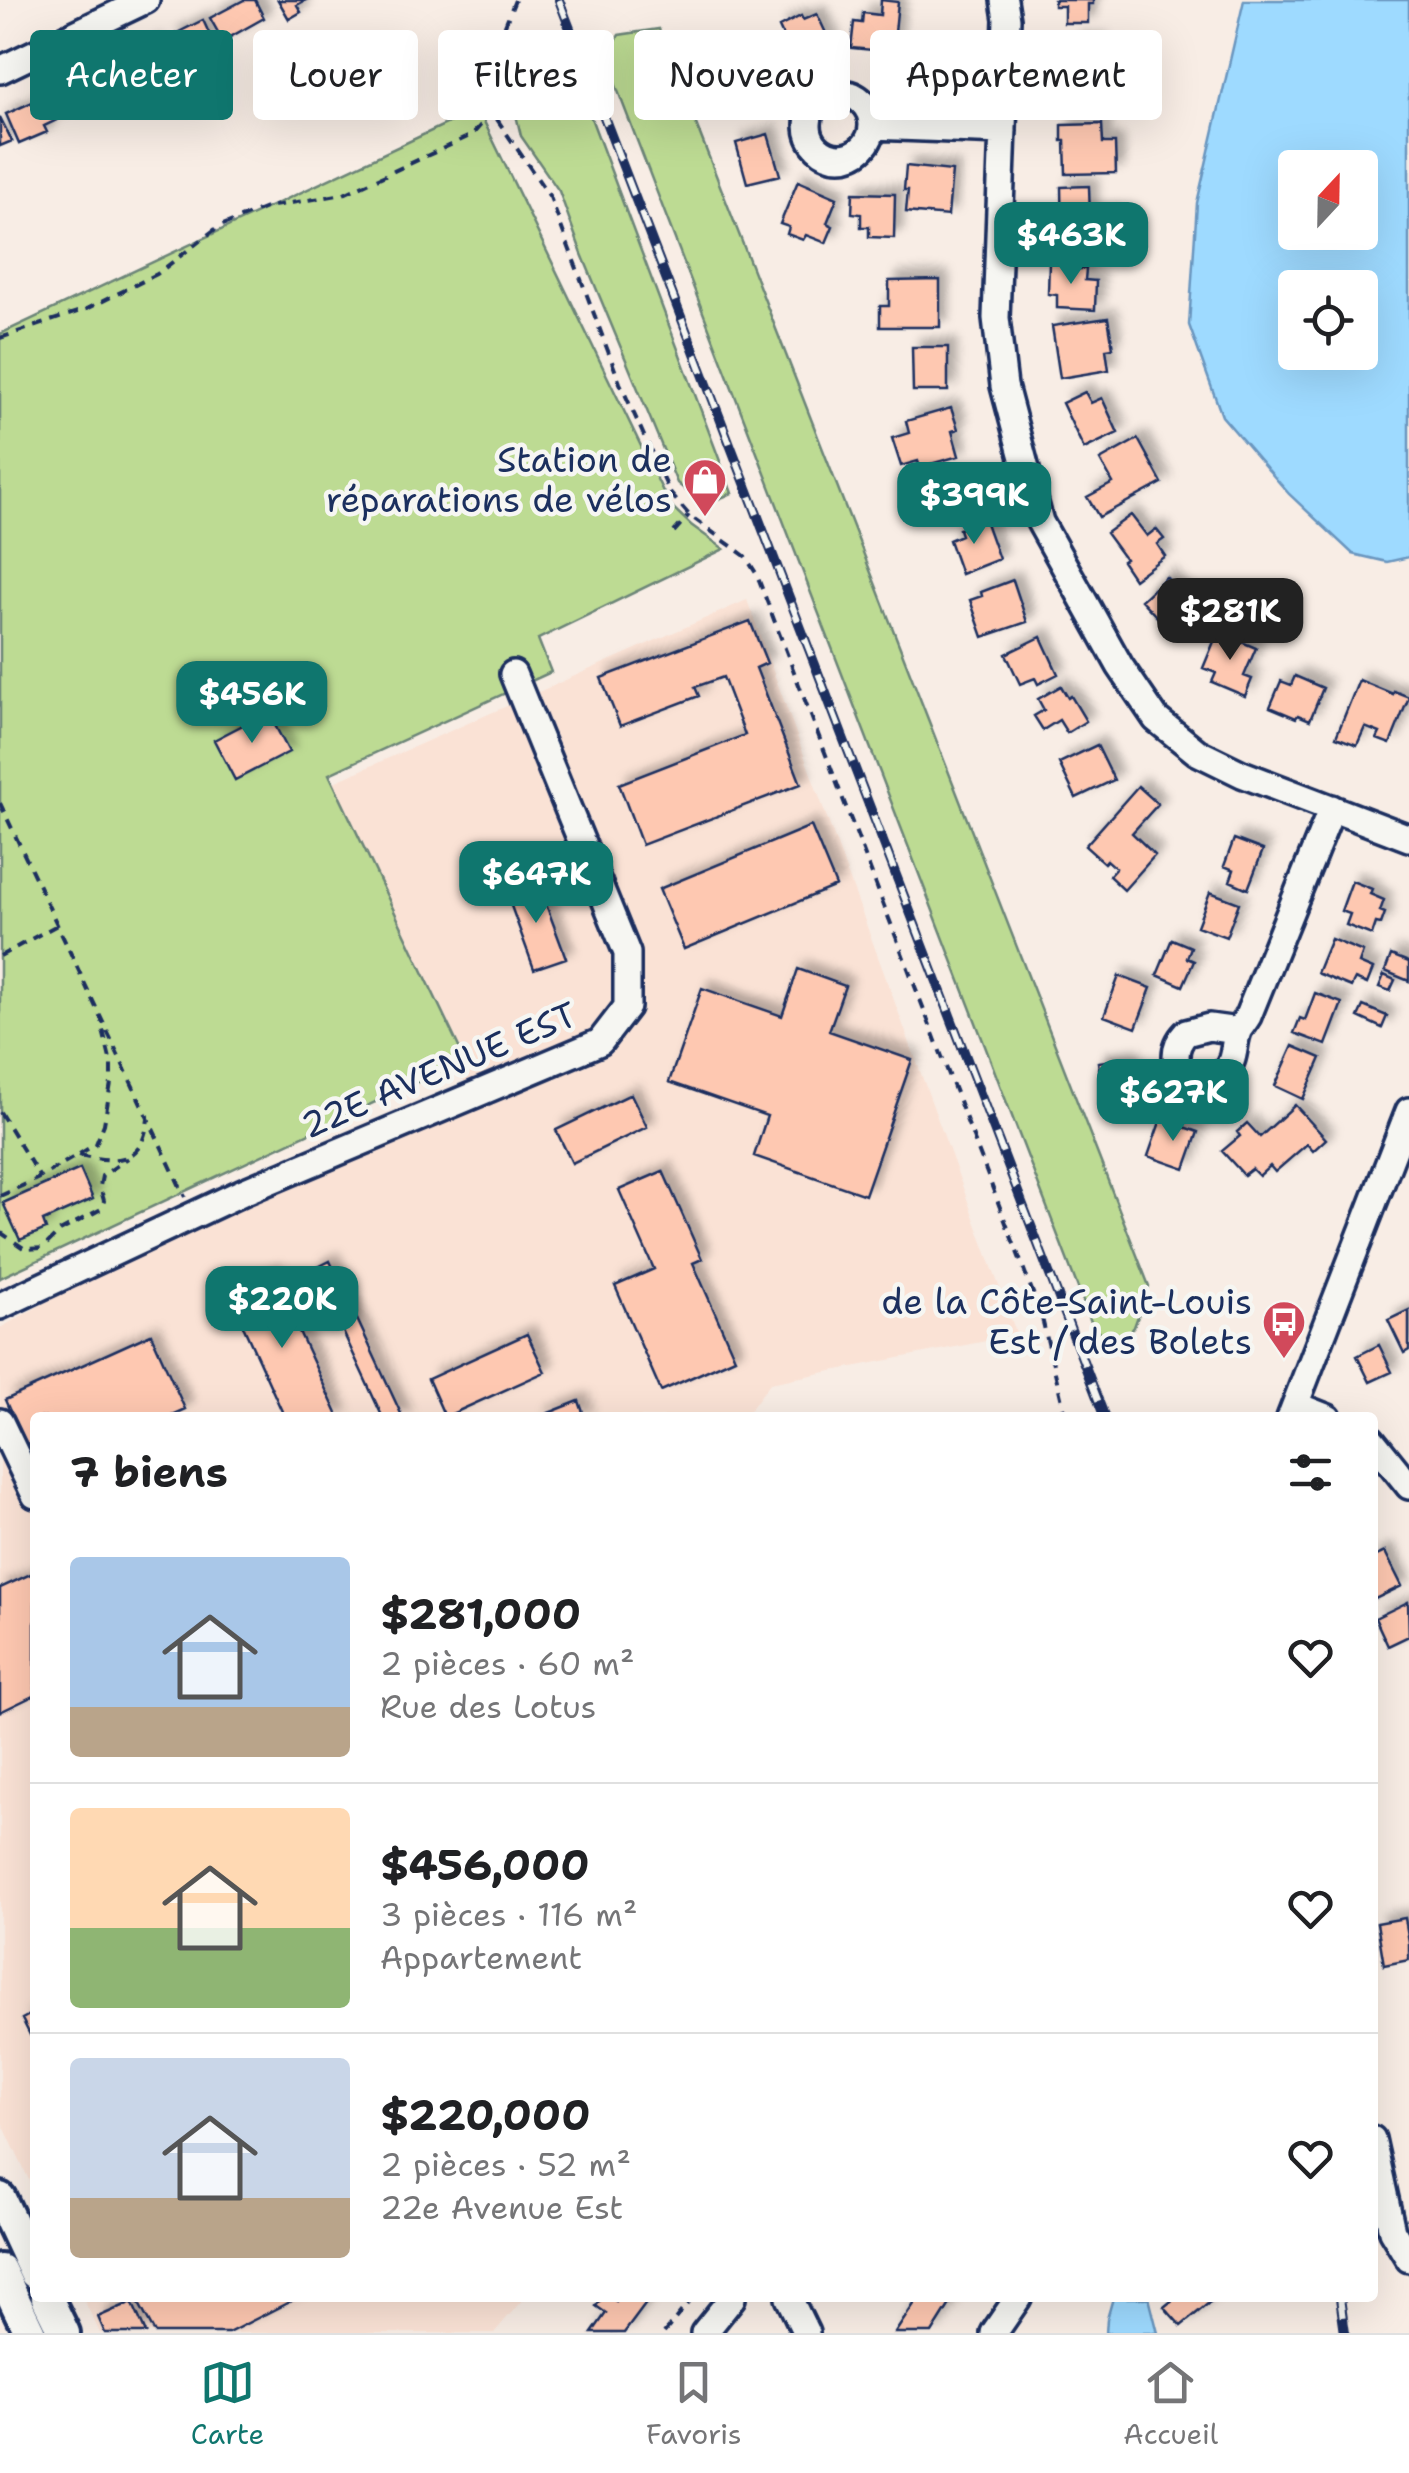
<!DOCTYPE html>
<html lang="fr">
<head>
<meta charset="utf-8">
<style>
  :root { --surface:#fff; --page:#f2f2f2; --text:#202124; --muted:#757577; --line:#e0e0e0; --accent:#0f766e }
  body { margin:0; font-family:"Shantell Sans",sans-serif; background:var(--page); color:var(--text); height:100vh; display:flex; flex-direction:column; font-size:38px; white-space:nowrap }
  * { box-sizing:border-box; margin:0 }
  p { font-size:32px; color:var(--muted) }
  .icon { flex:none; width:55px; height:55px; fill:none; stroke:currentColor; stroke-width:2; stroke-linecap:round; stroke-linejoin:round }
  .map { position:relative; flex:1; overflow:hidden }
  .side { position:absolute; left:30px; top:1412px; width:1348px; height:890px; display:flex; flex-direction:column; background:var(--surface); border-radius:10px; box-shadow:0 10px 40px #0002 }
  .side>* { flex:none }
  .guide { position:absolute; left:30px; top:30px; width:1350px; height:90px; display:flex; gap:20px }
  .needle { width:65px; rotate:22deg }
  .tools { position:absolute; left:1278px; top:150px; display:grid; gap:20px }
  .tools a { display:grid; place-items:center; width:100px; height:100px; border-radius:10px; background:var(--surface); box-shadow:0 10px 40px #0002; font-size:50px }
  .price { position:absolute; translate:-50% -85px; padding:0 22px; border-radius:20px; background:var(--accent); color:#fff; font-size:32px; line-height:65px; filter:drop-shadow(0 2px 5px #0008) }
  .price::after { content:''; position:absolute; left:50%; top:60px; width:30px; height:22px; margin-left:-15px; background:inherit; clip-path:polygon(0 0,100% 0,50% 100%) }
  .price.current { background:#222; color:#fff }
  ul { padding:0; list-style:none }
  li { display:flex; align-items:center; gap:30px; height:250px; padding:0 40px }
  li+li { border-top:2px solid var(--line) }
  li span { display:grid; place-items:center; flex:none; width:280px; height:200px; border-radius:10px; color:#555 }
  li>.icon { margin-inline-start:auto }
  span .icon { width:120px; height:120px; fill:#fffc; stroke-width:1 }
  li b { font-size:42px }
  h2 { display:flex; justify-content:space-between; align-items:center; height:120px; padding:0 40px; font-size:42px }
  .chip { padding:0 35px; border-radius:10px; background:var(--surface); box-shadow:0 10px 40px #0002; font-size:35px; line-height:90px }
  .chip.current { background:var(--accent); color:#fff }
  .tab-bar { display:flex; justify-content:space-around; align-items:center; height:140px; border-top:2px solid var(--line); background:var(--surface); font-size:28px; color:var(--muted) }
  .tab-bar a { display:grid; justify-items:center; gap:5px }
  .tab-bar .current { color:var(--accent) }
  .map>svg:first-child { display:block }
  .built { fill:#fae2d5 }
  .green { fill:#bddb93; stroke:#6c8578; stroke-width:2.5 }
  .water { fill:#9edaff; stroke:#6a96bf; stroke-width:2.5; fill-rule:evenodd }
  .building { fill:#fec8b1; stroke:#1b2f5e; stroke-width:2.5; filter:url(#shadow) }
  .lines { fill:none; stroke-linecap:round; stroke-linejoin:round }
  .minor-casing { stroke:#1b2f5e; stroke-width:32 }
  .major-casing { stroke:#1b2f5e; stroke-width:38 }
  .path { stroke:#1b2f5e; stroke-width:4; stroke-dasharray:10 8; stroke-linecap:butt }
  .minor { stroke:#f6f6f2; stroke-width:25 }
  .major { stroke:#f6f6f2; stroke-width:30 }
  .rail-casing { stroke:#1b2f5e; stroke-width:10 }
  .rail { stroke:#f6f6f2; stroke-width:6; stroke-dasharray:19; stroke-linecap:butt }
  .labels { text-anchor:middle; stroke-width:9; stroke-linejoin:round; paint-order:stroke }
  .poi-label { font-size:35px; fill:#1b2f5e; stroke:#f6f6f2; text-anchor:end }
  .street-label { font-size:35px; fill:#1b2f5e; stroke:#f6f6f2 }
</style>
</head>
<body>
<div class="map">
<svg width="1409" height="2333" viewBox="0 0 1409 2333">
  <defs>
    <filter id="shadow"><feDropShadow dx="8" dy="-8" stdDeviation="5" flood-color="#0004"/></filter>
  </defs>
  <rect width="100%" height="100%" fill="#f8ede5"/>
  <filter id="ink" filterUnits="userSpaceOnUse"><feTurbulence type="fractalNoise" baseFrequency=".01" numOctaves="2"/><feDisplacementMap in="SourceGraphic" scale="20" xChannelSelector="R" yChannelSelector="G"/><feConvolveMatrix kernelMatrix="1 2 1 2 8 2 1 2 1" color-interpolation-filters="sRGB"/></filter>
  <g filter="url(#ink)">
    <!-- built -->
    <path class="built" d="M747,600L1017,1335L770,1383L745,1417L35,1418V2193L0,2118V1328L160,1238L475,1105L332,783Z
      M83,2298H524L494,2333H100Z"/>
    <!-- green -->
    <path class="green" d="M659,29L1149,1286L1134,1327L1123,1340H1107L1093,1327L613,78L608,54L619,35Z
      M561,38L732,493C703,507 701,503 677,483L582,254L559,191L521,136L509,85L510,66L535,47Z
      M478,109L669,504L691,525L724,549L538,639L551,672L329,774L465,1060L0,1278V334Z"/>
    <!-- water -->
    <path class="water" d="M1244,0H1409V557L1387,562L1353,554L1289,494L1222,416L1189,325L1197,203ZM1295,168H1360V232H1295ZM1295,288H1360V352H1295Z
      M1113,2298H1149L1158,2333H1106L1107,2319Z"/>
    <!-- building -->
    <path class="building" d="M244,0H255L264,18L223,41L210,18Z
      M278,0H306L297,5L301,12L289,19Z
      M881,0L898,2L893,52L851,48L854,22L862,23L863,13L880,15Z
      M1054,0H1093V4H1088V23H1064V6H1054Z
      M817,14L832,46L795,62L779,27L801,16L803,20Z
      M203,20L214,44L183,59L171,36Z
      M1072,42L1100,43L1099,55H1109L1108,75H1112L1111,98L1054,96L1056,47L1072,48Z
      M154,44L165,67L130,84L119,61Z
      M748,57L775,68L771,78L780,82L767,110L749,102L751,97L734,90Z
      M103,70L113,93L82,107L71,83Z
      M48,95L59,119L44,126L47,132L19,144L6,114Z
      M0,117L12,141L0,146Z
      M1102,124L1103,143H1115L1116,173L1066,174L1065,141H1062V125Z
      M768,134L780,175L747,183L736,143Z
      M906,166L952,171L948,216L906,212L908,190H904Z
      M798,181L837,198L827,223L833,226L826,243L806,235L803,240L787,234L789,227L780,224Z
      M1089,186L1090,217L1110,216V231H1099V241H1062L1061,187Z
      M853,193L895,194L894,238L869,237V227H861V214L852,213Z
      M1049,261L1073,262L1072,269H1086L1085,280L1096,281L1095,310L1057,308V295L1048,294Z
      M940,280V327H880V306H889V281Z
      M1108,318L1113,348L1106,349L1109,370L1060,378L1052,326Z
      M912,347H948V391H913Z
      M1085,392L1091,403L1102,398L1118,433L1084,449L1062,403Z
      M951,408L958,429L952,431L959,456L920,467L918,461L901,466L892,438L909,433L906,421Z
      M1138,439L1162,483L1099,517L1087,497L1113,483L1100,460Z
      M1131,515L1147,536L1156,529L1164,539L1157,544L1165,556L1134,579L1122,561L1125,559L1106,533Z
      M985,520L999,559L961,574L949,540L961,535L959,529Z
      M1166,577L1195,607L1186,616L1191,621L1175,636L1141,600Z
      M1013,580L1027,622L983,637L970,600L982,596L981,592Z
      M750,621L767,663L756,668L801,784L642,845L619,784L745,735L723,677L695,687L699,696L620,726L601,678Z
      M1218,632L1256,648L1244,676L1252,679L1245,696L1212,682L1216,673L1203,668Z
      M1041,637L1058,674L1038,684L1035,678L1020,684L1006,654Z
      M1295,676L1323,688L1310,720L1298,715L1296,718L1270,707L1281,681L1291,685Z
      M1359,680L1393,694L1394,691L1409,697L1390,744L1377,739L1380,733L1365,727L1357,745L1336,737Z
      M1061,686L1068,698L1071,696L1086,721L1067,733L1059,720L1043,730L1034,716L1044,710L1038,699Z
      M268,712L289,752L235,780L214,740Z
      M1097,745L1114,780L1076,798L1059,763Z
      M1138,786L1158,804L1132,833L1155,855L1124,890L1109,876L1116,868L1107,860L1104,863L1085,846Z
      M811,826L836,886L684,949L659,889Z
      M1234,839L1263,850L1248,889L1230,881L1234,870L1224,866Z
      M1352,881L1372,889L1370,894L1384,900L1380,911L1385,913L1381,924L1376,923L1372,935L1346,925L1350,914L1341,911Z
      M538,883L566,958L534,969L507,895Z
      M1210,892L1239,903L1226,937L1197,926Z
      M1172,939L1191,947L1187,958L1194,961L1183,986L1157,975Z
      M1331,939L1363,952L1359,963L1373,969L1367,984L1355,979L1351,987L1317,973Z
      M1391,955L1409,962V981L1385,971Z
      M798,969L845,986L829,1031L912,1060L865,1195L754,1156L767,1116L669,1082L702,988L782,1016Z
      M1384,975L1395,980L1390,991L1379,987Z
      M1119,976L1151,988L1136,1028L1104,1016Z
      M1315,993L1342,1003L1326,1045L1294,1033L1300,1018L1305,1020Z
      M1363,1006L1387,1016L1382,1028L1358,1017Z
      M1293,1046L1321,1058L1303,1099L1275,1086Z
      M1131,1058L1136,1094L1104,1098L1098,1062Z
      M631,1094L647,1127L572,1163L556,1130Z
      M1295,1105L1326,1139L1313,1151L1307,1144L1275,1172L1270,1166L1259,1176L1252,1169L1244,1175L1222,1151L1240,1136L1237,1132L1247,1123L1260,1137Z
      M1161,1119L1198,1132L1185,1169L1148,1156Z
      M80,1169L93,1199L43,1221L46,1229L20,1240L3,1203Z
      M663,1171L702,1259L693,1263L735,1358L661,1391L615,1286L654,1269L619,1190Z
      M330,1261L403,1418H383L314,1269Z
      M272,1273L339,1418H285L228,1293Z
      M1409,1310V1350L1404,1353L1388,1320Z
      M151,1334L185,1409L165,1418H129L128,1415L122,1418H35V1457L31,1458L5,1400Z
      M527,1334L545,1372L445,1417L428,1379Z
      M1379,1345L1392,1372L1370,1382L1357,1356Z
      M579,1401L585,1418H536Z
      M1385,1552L1402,1586L1373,1600L1372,1558Z
      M35,1572V1695L0,1712V1588Z
      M1408,1602L1409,1636L1388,1646L1375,1618Z
      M1405,1918L1409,1942V1960L1384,1965L1377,1923Z
      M35,2012V2045L22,2019Z
      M136,2298H297L228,2333H155Z
      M602,2298H611L616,2301L618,2298H641L647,2302L624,2333H592L606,2313L596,2306Z
      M918,2298H946L952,2301L932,2333H895Z
      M1175,2298H1215L1181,2326L1164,2307Z
      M132,2302L146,2333H105L98,2317Z"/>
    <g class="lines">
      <!-- minor casing -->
      <g class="minor-casing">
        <path id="minor" d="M1004,0L1007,19L996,318L1004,386L1040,522L1120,666L1156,719L1197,752L1242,774L1409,838
          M0,70L146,0
          M808 125a32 32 0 1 1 64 0a32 32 0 1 1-64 0Z
          M872,126L1003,131
          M1238,1031L1209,1027L1186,1033C1157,1063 1198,1104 1224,1073C1237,1058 1232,1044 1239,1029C1242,1025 1245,1021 1248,1016L1332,808
          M0,1306L243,1192L600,1042L627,1007V953L513,674
          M1295,1405L1328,1418
          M1290,1418L1409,1111
          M0,1422L35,1495
          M1372,1440L1409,1486
          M1372,2139L1392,2231L1409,2259
          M789,2298L806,2333
          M704,2333L732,2298
          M994,2333L1018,2298"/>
      </g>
      <!-- major casing -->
      <g class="major-casing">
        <path id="major" d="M0,2198L35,2273
          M0,2270L30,2333
          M47,2298L64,2333"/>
      </g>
      <!-- path -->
      <path class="path" d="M515,0L489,65L487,87L492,112L550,197L620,383L670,493L689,515L745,556L756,573L1041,1314L1066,1418
        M0,338L89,308L157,274L218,227L268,207L344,194L472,135L492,112
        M674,532L689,515
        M0,803L185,1197
        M0,956L57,925
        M0,1112L39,1176
        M79,1155C118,1163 142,1165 148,1119
        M0,1196L37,1179L96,1144L104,1124L111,1083V1063L101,1022
        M0,1232L25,1249L43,1248L60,1231L101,1209L104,1201L100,1186L102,1176L128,1158
        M664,2333L692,2298"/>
      <!-- minor -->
      <use href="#minor" class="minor"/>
      <!-- major -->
      <use href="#major" class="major"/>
      <!-- rail casing -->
      <g class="rail-casing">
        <path id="rail" d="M559,0L1105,1418
          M1340,2298L1345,2333"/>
      </g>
      <!-- rail -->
      <use href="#rail" class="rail"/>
    </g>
  </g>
  <!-- icons -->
  <defs>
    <g id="shop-pin" transform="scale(2.25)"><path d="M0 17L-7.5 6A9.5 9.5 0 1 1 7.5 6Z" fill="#d1495b" stroke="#f6f6f2"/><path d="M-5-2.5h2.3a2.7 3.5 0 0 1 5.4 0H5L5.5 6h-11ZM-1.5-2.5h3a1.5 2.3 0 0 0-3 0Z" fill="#fff"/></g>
    <g id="bus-pin" transform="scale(2.25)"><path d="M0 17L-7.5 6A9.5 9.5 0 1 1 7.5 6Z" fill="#d1495b" stroke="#f6f6f2"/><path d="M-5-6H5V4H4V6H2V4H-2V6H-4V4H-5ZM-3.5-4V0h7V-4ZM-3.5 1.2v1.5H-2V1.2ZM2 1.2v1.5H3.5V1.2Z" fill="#fff"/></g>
  </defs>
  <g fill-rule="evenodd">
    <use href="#shop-pin" x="705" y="480"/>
    <use href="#bus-pin" x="1284" y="1322"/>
  </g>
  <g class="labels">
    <!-- poi labels -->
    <g class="poi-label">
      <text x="672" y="472">Station de<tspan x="672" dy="40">réparations de vélos</tspan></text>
      <text x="1252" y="1314">de la Côte-Saint-Louis<tspan x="1252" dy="40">Est / des Bolets</tspan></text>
    </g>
    <!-- street labels -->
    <g class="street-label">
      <text transform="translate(439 1070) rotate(-23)" y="12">22E AVENUE EST</text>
    </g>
  </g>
</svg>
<div class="tools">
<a><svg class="needle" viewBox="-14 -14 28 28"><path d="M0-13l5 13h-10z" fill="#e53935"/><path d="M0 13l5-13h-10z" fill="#757577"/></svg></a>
<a><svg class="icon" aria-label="locate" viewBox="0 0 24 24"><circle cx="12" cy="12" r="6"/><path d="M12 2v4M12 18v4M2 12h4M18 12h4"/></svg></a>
</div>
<b class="price" style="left:1071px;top:287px">$463K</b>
<b class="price" style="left:974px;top:547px">$399K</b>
<b class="price current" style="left:1230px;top:663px">$281K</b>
<b class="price" style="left:252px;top:746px">$456K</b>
<b class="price" style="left:536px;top:926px">$647K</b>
<b class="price" style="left:1173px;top:1144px">$627K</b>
<b class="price" style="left:282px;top:1351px">$220K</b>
<div class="guide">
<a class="chip current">Acheter</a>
<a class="chip">Louer</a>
<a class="chip">Filtres</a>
<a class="chip">Nouveau</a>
<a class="chip">Appartement</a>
</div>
<section class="side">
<h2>7 biens<svg class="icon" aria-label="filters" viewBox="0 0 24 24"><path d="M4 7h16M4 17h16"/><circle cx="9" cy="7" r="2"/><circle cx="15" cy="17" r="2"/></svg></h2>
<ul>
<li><span style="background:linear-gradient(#a9c7e8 75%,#b9a48a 0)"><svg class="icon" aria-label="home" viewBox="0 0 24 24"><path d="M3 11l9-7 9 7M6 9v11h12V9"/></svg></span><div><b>$281,000</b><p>2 pièces · 60 m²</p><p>Rue des Lotus</p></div><svg class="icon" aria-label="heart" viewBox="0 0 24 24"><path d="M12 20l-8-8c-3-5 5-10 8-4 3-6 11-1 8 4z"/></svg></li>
<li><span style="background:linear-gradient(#ffd9b3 60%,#8fb573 0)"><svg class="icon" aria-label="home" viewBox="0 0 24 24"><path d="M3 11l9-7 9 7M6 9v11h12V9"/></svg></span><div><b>$456,000</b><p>3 pièces · 116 m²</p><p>Appartement</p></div><svg class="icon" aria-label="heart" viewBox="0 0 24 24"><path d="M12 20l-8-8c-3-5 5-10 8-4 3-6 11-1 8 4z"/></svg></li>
<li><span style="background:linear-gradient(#c9d6e8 70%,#b9a48a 0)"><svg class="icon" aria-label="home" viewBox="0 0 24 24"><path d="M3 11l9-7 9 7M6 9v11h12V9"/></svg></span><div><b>$220,000</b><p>2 pièces · 52 m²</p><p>22e Avenue Est</p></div><svg class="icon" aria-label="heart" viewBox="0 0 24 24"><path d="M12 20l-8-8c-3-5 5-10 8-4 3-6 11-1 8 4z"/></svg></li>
</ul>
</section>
</div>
<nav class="tab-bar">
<a class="current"><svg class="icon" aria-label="map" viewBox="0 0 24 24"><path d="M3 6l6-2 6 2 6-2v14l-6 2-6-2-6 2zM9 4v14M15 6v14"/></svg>Carte</a>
<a><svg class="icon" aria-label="saved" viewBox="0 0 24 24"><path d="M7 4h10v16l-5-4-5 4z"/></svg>Favoris</a>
<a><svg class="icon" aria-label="home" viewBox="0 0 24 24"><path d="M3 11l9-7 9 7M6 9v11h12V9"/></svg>Accueil</a>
</nav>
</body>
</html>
